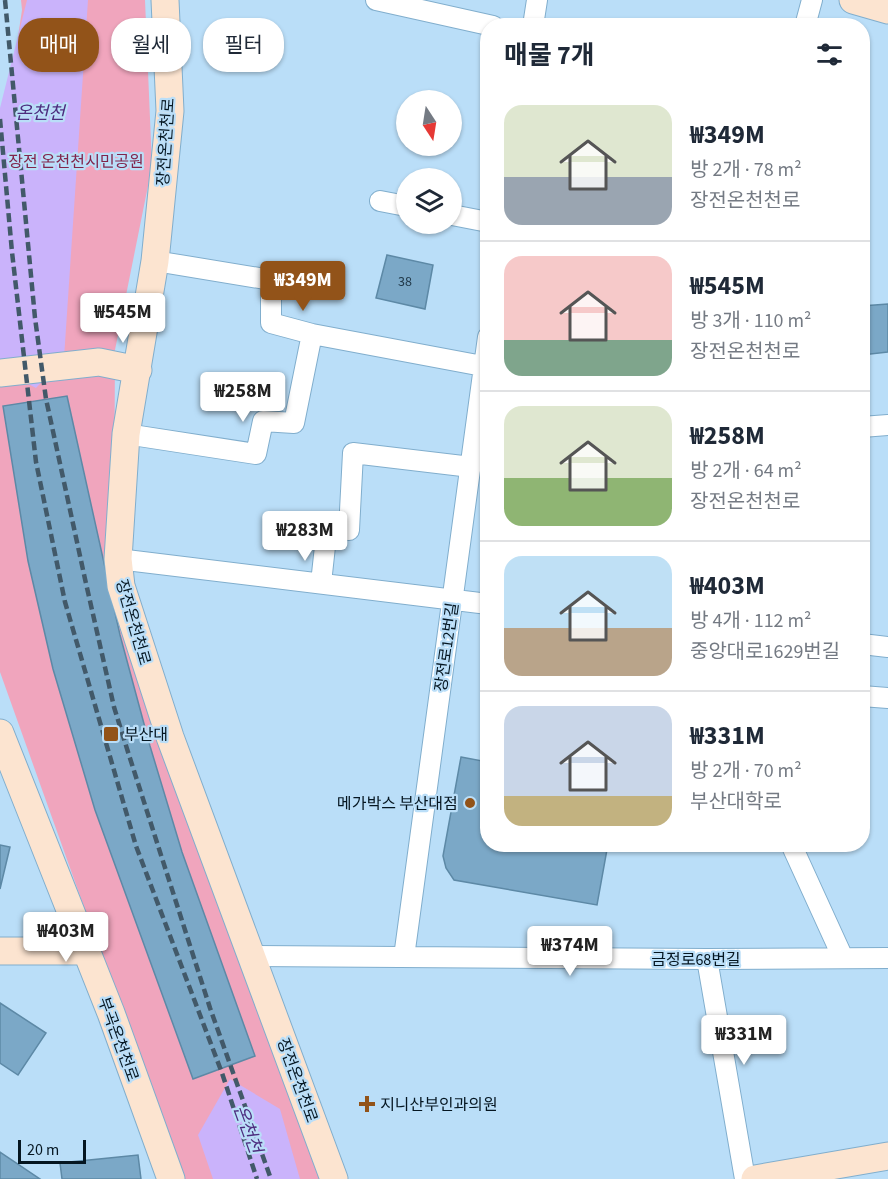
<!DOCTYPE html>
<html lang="ko">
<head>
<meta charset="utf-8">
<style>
  :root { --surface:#fff; --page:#f6f6f7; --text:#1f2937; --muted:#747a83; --line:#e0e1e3; --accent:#925319 }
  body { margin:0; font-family:"Source Sans 3","Noto Sans KR",sans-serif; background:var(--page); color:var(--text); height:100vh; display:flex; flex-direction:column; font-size:22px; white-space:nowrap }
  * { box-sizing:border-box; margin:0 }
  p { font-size:20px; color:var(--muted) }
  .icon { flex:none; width:33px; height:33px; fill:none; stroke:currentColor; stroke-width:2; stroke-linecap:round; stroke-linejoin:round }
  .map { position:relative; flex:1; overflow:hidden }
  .sheet { position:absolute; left:480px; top:18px; width:390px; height:834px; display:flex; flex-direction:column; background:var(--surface); border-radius:24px; box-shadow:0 2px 4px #0004 }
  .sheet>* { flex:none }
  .guide { position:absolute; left:18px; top:18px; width:372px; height:54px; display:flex; gap:12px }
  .needle { width:39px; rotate:168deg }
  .fabs { position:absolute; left:396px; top:90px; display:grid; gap:12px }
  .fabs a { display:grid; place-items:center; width:66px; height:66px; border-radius:50%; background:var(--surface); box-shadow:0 2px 4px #0004; font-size:30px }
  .scale { position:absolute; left:18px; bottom:15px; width:68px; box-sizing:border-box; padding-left:6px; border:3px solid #051621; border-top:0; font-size:16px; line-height:21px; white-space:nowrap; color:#051621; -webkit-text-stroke:4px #badef8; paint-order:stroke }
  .price { position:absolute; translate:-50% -51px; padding:0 14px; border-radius:6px; background:#fff; color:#222; font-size:20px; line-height:39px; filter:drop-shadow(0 2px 3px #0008) }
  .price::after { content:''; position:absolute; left:50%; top:36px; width:18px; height:14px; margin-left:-9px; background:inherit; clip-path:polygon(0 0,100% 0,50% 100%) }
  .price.active { background:var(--accent); color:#fff }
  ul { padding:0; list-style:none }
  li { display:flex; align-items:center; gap:18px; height:150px; padding:0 24px }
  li+li { border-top:2px solid var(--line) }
  li span { display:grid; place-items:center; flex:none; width:168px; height:120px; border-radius:18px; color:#555 }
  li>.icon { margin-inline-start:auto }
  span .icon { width:72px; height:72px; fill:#fffc; stroke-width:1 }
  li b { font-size:26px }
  h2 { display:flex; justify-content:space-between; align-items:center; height:72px; padding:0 24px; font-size:26px }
  .tag { padding:0 21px; border-radius:24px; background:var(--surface); box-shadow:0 2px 4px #0004; font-size:21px; line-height:54px }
  .tag.active { background:var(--accent); color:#fff }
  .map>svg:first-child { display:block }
  .green { fill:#f0a5bd }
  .water { fill:#cab3fb }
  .building { fill:#7ba8c7; stroke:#5d89a6; stroke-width:1.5 }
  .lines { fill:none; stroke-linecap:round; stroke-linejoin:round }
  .street-casing { stroke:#81aecd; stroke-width:22 }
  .secondary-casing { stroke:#81aecd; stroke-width:29 }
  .street { stroke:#fff; stroke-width:20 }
  .secondary { stroke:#fce4d0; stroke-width:27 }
  .rail { stroke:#425969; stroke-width:4.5; stroke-dasharray:9 4.5; stroke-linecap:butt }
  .poi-dot { fill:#925319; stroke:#badef8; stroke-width:2 }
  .labels { text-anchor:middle; stroke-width:4.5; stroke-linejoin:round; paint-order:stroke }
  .number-label { font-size:14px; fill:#223a4a }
  .street-label { font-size:16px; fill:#051621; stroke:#badef8 }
  .park-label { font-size:16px; fill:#81244b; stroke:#badef8 }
  .poi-label { font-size:16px; fill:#051621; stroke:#badef8; text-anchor:start }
  .water-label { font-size:18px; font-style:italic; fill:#4d2c7e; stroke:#badef8 }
</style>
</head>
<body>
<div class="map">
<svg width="888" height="1179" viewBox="0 0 888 1179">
  <rect width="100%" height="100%" fill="#badef8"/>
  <!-- green -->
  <path class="green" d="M21,0H145L152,166L115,350L114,532L326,1179H184L94,935L0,672V156L22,10Z"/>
  <!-- water -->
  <path class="water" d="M27,0H88L64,358L36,388L0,369V108Z
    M230,1079L280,1109L300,1179H213L198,1135Z"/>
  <!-- building -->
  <path class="building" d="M387,255L433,265L425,309L376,298Z
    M888,304V352L862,355V306Z
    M67,396L120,635L150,746L182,852L255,1056L193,1079L95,810L53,669L28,561L3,406Z
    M461,757L488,762V844H608L597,905L454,880L446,868L443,856Z
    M0,845L10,847L0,889Z
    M0,1003L46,1033L18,1075L0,1063Z
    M0,1152L40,1179H0Z
    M138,1155L141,1179H62L60,1163Z"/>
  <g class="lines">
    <!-- street casing -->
    <g class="street-casing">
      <path id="street" d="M376,0L493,26
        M533,26L537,0
        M805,26L812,0
        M380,201L406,206
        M452,215L488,222
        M155,261L271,280V323L312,334L488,367
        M862,427L888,425
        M126,434L256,454L263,421L294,423L312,334
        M118,559L488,604
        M321,583L327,528L349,530L353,453L471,467
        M862,644L888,647
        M862,696L888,698
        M791,844L843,958
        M252,956L707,959L888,958
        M404,957L488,337
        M707,959L745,1179"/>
    </g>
    <!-- secondary casing -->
    <g class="secondary-casing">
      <path id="secondary" d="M165,0L170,111L155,261L126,434L118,559L121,586L170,737L334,1179
        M853,0L888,10
        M0,373L99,362L138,370
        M0,733L111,1013L171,1179
        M0,951H86
        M755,1179L888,1156"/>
    </g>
    <!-- street -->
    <use href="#street" class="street"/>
    <!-- secondary -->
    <use href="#secondary" class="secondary"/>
    <!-- rail -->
    <path class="rail" d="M5,0L35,318L46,399L85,579L114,707L128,752L210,1008L271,1179
      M0,119L12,252L36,462L65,602L136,846L222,1073L257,1179"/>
  </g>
  <!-- markers -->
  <g class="poi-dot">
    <rect x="103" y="726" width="16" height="16" rx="3"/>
    <circle cx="470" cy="803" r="6"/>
    <path d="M364 1095h6v6h6v6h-6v6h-6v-6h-6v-6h6z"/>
  </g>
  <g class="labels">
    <!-- number labels -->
    <g class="number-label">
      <text x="405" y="286">38</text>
    </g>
    <!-- street labels -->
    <g class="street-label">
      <text transform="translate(165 142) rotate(-86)" y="6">장전온천천로</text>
      <text transform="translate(134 622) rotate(74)" y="6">장전온천천로</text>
      <text transform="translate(446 647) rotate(-82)" y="6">장전로12번길</text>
      <text x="696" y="965">금정로68번길</text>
      <text transform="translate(119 1039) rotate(70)" y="6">부곡온천천로</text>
      <text transform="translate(298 1080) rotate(70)" y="6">장전온천천로</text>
    </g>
    <!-- park labels -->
    <g class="park-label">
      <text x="76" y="167">장전 온천천시민공원</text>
    </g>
    <!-- poi labels -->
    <g class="poi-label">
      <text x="124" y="740">부산대</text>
      <text x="458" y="809" text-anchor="end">메가박스 부산대점</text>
      <text x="380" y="1110">지니산부인과의원</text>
    </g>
    <!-- water labels -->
    <g class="water-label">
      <text x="40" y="119">온천천</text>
      <text transform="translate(248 1129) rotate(70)" y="6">온천천</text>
    </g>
  </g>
</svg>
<div class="fabs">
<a><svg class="needle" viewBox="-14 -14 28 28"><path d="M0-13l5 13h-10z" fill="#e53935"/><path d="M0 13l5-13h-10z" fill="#747a83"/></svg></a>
<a><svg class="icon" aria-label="layers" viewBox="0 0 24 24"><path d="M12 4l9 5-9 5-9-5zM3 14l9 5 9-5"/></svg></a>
</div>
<div class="scale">20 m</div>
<b class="price active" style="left:303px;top:312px">₩349M</b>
<b class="price" style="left:123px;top:344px">₩545M</b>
<b class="price" style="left:243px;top:423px">₩258M</b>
<b class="price" style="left:305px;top:562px">₩283M</b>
<b class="price" style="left:66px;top:963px">₩403M</b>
<b class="price" style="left:570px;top:977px">₩374M</b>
<b class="price" style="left:744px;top:1066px">₩331M</b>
<div class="guide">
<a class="tag active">매매</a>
<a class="tag">월세</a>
<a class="tag">필터</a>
</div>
<section class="sheet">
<h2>매물 7개<svg class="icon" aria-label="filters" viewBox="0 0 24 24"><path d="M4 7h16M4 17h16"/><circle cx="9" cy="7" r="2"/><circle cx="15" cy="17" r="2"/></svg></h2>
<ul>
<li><span style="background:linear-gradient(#dfe7d0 60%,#9aa5b1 0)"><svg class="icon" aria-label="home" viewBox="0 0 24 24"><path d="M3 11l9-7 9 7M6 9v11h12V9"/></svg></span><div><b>₩349M</b><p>방 2개 · 78 m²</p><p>장전온천천로</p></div></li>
<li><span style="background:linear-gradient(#f6c9c9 70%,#7fa58c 0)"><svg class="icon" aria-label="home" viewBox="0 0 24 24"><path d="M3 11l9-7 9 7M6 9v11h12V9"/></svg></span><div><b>₩545M</b><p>방 3개 · 110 m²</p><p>장전온천천로</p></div></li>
<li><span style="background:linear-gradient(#dfe7d0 60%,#8fb573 0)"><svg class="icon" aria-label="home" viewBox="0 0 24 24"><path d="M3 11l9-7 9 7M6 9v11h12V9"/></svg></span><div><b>₩258M</b><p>방 2개 · 64 m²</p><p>장전온천천로</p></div></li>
<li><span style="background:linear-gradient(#bfe0f5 60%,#b9a48a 0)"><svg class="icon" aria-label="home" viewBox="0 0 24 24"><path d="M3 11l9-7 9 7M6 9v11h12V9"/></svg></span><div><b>₩403M</b><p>방 4개 · 112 m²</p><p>중앙대로1629번길</p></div></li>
<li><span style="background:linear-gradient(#c9d6e8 75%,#c2b280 0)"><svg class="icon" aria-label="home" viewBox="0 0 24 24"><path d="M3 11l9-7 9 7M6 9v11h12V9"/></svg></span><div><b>₩331M</b><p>방 2개 · 70 m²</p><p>부산대학로</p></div></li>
</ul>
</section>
</div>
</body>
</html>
